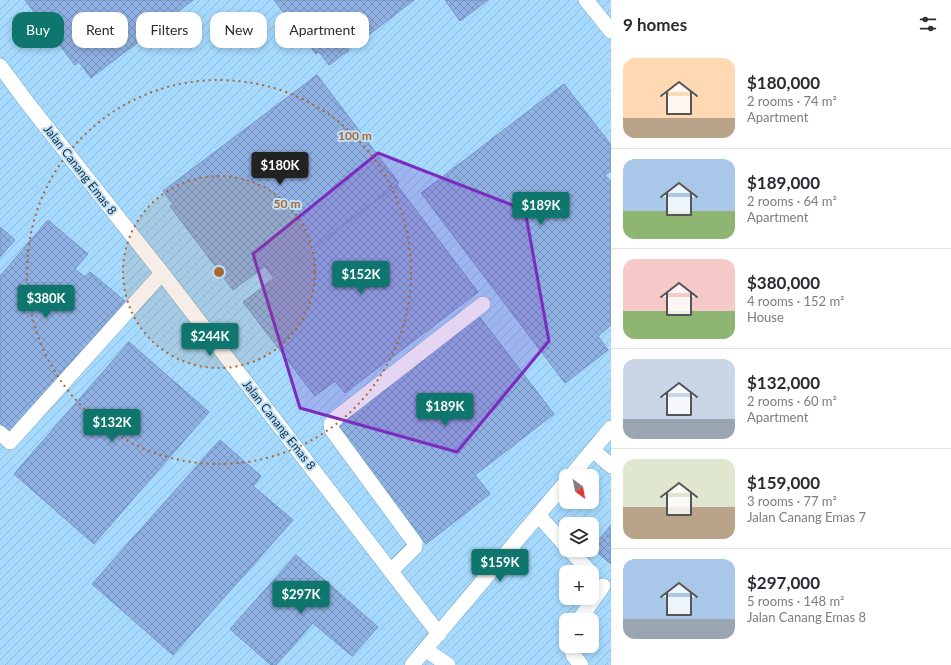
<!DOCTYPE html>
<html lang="en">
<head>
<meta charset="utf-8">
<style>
  :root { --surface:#fff; --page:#f2f2f3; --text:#2b2b33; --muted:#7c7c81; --line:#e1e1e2; --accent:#0f766e }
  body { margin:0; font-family:Lato,sans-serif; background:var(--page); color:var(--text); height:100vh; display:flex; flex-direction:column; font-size:15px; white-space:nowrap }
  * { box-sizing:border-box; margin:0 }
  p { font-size:13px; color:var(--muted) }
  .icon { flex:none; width:22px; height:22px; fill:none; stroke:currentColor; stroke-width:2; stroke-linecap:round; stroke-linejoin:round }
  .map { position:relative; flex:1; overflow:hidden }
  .sheet { display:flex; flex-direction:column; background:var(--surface); width:340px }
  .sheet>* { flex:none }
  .banner { position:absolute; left:12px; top:12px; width:380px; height:36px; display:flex; gap:8px }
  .needle { width:26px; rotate:148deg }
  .buttons { position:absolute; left:559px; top:469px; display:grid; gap:8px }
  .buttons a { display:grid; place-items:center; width:40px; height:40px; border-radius:8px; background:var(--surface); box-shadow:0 2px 6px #0003; font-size:20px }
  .price { position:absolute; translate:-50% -34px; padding:0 9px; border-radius:4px; background:var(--accent); color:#fff; font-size:13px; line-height:26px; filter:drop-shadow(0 1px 2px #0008) }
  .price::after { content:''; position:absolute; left:50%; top:24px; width:12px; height:9px; margin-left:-6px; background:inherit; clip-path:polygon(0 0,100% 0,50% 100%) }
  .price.current { background:#222; color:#fff }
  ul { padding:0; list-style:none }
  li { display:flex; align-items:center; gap:12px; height:100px; padding:0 12px }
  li+li { border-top:1px solid var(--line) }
  li span { display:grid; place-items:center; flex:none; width:112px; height:80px; border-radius:12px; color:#555 }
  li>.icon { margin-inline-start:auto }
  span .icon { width:48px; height:48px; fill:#fffc; stroke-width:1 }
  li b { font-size:17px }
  h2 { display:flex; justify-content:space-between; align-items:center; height:48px; padding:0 12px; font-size:17px }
  .chip { padding:0 14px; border-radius:12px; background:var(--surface); box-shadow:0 2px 6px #0003; font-size:14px; line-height:36px }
  .chip.current { background:var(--accent); color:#fff }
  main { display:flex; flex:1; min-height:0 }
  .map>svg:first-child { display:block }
  .industrial { fill:url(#industrial-furrows); fill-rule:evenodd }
  .building { fill:url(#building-cross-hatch); stroke:#7494c4 }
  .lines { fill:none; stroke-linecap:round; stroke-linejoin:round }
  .minor-casing { stroke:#6fa7cd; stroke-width:16 }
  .minor { stroke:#fff; stroke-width:15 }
  .marked { fill:#7b2cbf; fill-opacity:0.2; stroke:#7b2cbf; stroke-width:3; stroke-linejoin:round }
  .ring { fill:none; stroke:#a96831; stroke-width:2; stroke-dasharray:2 4 }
  .labels { text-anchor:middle; stroke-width:4; stroke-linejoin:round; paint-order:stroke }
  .street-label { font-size:12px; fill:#162d3c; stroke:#bddff7 }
  .centre { fill:#a96831; stroke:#bddff7; stroke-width:2 }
  .ring-label { font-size:12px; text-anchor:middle; font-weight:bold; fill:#a96831; stroke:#bddff7; stroke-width:4; stroke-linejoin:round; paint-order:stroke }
</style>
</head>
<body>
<main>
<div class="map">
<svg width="611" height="665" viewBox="0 0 611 665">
  <defs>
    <pattern id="industrial-furrows" width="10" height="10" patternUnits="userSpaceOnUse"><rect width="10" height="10" fill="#a5d9fd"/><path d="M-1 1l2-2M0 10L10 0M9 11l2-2" fill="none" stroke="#8dbbda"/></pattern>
    <pattern id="building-cross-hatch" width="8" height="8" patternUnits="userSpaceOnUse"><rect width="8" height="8" fill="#90b1e3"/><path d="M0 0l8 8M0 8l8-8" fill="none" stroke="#7590b9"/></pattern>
  </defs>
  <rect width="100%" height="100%" fill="#bddff7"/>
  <!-- industrial -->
  <path class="industrial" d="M0,0H611V665H0ZM566,476H592V502H566ZM566,524H592V550H566ZM566,572H592V598H566ZM566,620H592V646H566Z"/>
  <!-- building -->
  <path class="building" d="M25,0H193L91,78L79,62L75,65Z
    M274,0H414L366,37L356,24L339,37L349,50L329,65L319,52L316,54Z
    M445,0H488L460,21Z
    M317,75L399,183L273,277L265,266L233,290L170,206L173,204L163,191Z
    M564,84L611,145V171L605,175L611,182V325L598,336L608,350L565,383L421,193Z
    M397,185L478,292L345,393L335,381L315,396L243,302Z
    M48,220L88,254L75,269L85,277L90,272L125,301L11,432L0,423V276Z
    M0,227L15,240L0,257Z
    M478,315L554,414L475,475L490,494L426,544L335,426Z
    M129,342L209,412L94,544L14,474Z
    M220,440L261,476L253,486L293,520L173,655L92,584Z
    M611,525V564L592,548Z
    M296,555L378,627L352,656L313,623L276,665H271L230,629Z"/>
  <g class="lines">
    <!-- minor casing -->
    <g class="minor-casing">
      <path id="minor" d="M586,0L611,31
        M0,66L29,105L162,273L439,634
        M0,433L10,442L162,273
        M593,450L611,466
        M571,476L611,428
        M539,516L566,546
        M570,550L590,572
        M391,571L415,547V543L332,430L331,424L336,418L483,304
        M579,620L603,586
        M571,646L573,655L581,665
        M426,650L448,665
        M412,665L566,482"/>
    </g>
    <!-- minor -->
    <use href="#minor" class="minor"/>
  </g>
  <!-- marked area -->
  <path class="marked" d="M378,153L525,210L549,341L457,452L300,408L253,254Z"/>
  <!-- distance rings -->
  <circle cx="219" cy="272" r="96" fill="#a96831" fill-opacity=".12"/>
  <g class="ring">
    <circle cx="219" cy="272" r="96"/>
    <circle cx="219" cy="272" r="192"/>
  </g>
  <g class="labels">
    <!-- street labels -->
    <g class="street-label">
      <text transform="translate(80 170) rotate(52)" y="4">Jalan Canang Emas 8</text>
      <text transform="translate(279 425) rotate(52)" y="4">Jalan Canang Emas 8</text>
    </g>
  </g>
  <circle cx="219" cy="272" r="6" class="centre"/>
  <g class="ring-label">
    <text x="355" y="140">100 m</text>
    <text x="287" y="208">50 m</text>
  </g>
</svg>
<div class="buttons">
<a><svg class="needle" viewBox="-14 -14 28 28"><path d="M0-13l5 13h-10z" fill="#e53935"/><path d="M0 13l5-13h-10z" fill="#7c7c81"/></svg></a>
<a><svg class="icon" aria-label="layers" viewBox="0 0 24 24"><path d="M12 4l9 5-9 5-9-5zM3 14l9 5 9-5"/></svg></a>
<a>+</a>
<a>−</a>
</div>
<b class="price current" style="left:280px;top:186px">$180K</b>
<b class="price" style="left:541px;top:226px">$189K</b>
<b class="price" style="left:361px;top:295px">$152K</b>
<b class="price" style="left:46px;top:319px">$380K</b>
<b class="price" style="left:210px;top:357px">$244K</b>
<b class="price" style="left:445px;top:427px">$189K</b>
<b class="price" style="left:112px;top:443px">$132K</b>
<b class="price" style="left:500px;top:583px">$159K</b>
<b class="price" style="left:301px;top:615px">$297K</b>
<div class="banner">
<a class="chip current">Buy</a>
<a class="chip">Rent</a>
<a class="chip">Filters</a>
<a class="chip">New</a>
<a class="chip">Apartment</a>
</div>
</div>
<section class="sheet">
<h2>9 homes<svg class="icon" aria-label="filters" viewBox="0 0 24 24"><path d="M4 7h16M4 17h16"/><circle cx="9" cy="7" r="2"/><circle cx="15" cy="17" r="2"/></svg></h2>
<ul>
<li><span style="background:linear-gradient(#ffd9b3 75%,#b9a48a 0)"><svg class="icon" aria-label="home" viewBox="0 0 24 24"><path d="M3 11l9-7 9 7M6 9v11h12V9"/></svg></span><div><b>$180,000</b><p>2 rooms · 74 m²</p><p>Apartment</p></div></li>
<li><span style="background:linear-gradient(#a9c7e8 65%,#8fb573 0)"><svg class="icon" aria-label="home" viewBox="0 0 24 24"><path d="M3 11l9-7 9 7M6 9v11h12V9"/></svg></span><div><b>$189,000</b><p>2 rooms · 64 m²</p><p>Apartment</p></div></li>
<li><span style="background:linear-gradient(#f6c9c9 65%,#8fb573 0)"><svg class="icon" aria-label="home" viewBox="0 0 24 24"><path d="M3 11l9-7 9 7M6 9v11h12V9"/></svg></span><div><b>$380,000</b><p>4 rooms · 152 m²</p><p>House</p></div></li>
<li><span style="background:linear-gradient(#c9d6e8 75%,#9aa5b1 0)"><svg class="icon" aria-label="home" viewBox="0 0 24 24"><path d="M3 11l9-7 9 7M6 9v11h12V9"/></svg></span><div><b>$132,000</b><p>2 rooms · 60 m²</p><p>Apartment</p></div></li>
<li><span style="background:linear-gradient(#dfe7d0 60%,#b9a48a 0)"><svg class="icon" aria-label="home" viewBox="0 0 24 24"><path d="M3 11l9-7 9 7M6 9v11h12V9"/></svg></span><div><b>$159,000</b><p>3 rooms · 77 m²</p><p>Jalan Canang Emas 7</p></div></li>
<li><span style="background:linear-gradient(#a9c7e8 75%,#9aa5b1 0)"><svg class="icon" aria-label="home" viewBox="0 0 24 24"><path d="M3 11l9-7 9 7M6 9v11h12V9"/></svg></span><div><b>$297,000</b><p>5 rooms · 148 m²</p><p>Jalan Canang Emas 8</p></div></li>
</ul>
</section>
</main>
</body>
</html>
